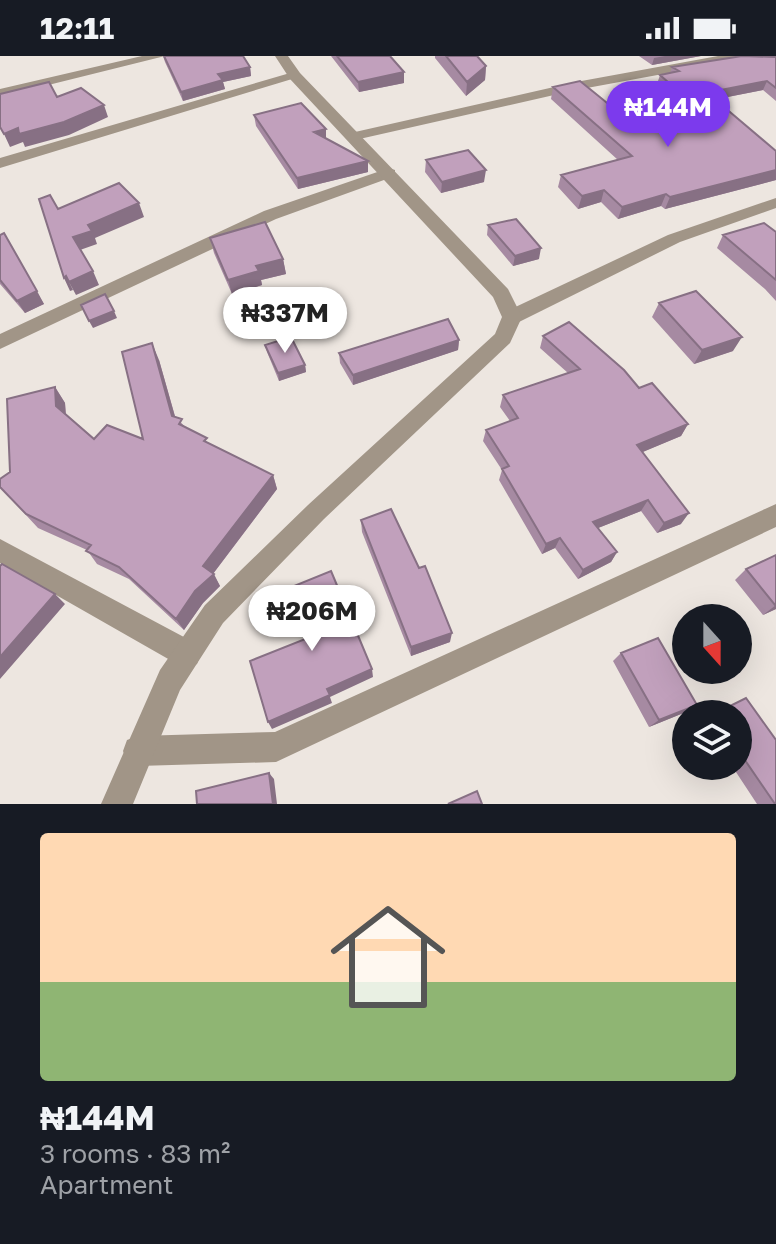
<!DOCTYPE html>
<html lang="en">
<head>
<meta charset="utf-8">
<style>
  :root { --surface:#171b24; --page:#20242c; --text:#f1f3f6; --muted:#9ea1a6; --accent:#7c3aed }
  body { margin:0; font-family:"Golos Text",sans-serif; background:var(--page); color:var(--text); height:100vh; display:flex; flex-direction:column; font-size:30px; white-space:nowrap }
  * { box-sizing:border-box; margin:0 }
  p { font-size:26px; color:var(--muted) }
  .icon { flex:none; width:44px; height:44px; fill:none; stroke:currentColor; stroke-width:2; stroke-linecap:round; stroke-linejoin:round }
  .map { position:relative; height:748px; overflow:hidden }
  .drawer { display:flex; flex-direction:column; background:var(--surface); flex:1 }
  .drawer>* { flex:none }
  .needle { width:52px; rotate:159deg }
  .tools { position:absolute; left:672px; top:548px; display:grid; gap:16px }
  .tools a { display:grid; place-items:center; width:80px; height:80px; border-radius:50%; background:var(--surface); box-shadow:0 8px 32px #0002; font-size:40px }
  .price { position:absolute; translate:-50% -68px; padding:0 18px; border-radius:28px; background:#fff; color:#222; font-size:26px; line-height:52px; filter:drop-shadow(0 2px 4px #0008) }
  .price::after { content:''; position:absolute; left:50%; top:48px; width:24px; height:18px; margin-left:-12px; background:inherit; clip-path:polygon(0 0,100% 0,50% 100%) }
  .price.active { background:var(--accent); color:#fff }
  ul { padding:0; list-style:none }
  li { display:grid; align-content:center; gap:16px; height:424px; padding:0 40px }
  li span { display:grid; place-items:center; height:248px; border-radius:8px; color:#555 }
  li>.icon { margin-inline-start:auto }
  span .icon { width:144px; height:144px; fill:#fffc; stroke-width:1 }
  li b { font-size:34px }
  .status { display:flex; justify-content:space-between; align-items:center; height:56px; padding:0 40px; background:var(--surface); direction:ltr }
  .status svg { height:22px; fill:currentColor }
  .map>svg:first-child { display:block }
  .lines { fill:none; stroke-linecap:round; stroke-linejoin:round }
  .minor { fill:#a19587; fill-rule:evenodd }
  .tertiary { fill:#a19587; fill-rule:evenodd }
  .wall { fill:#a68aa2 }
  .shaded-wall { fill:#877084 }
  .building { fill:#c1a0bc; stroke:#877084; stroke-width:2 }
</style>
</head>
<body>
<div class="status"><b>12:11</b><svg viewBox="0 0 49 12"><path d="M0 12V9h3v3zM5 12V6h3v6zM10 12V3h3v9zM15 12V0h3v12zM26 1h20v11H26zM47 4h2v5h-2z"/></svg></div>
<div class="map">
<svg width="776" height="748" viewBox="0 0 776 748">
  <rect width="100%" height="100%" fill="#ede6e0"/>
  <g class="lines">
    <!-- minor -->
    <path class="minor" d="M142,0H165L0,41V33Z
      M718,0H745L739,4L576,34L355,84L348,80L355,76L576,26Z
      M290,17L302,20L0,112V102Z
      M389,112L395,114V120L276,163L0,293V278L264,155Z
      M776,142V152L680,186L519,266L512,268L502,261L505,256L668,179Z
      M776,448V471L276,706L138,710L127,706L123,695L127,684L138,680L275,676Z
      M0,483L197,588L201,598L197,608L187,612L177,608L0,507Z"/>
    <!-- tertiary -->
    <path class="tertiary" d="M275,0H288L300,17L508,233L522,261L510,287L324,463L223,567L180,634L133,748H101L160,614L205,549L308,449L495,278L502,261L493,241L290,23Z"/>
  </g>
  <!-- wall -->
  <path class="wall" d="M163,0L250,11L251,20L223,26L225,33L183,45L165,6Z
    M331,0H390L404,16V27L359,36Z
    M435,0H477L486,10L485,24L466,40L435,2Z
    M639,0H701L652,9Z
    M776,1V45L763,34L702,46L776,95V124L665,153L661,150L618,163L601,146L578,153L558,131L561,119L618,104L551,43L553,31L617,55L680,49L657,28L660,19L670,17L672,11Z
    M254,59L326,83L368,116L298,133L256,70Z
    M426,104L484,126L441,137L425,116Z
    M488,169L539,203L513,210L487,179Z
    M776,176V245L765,233L717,192L723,179Z
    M0,179L44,248L25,257L0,228Z
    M210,182L283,203L286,218L261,224L262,229L232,238L214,197Z
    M659,247L733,295L694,308L652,261Z
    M543,280L639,332L688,368L681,380L642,396L681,468L657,477L641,455L598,472L617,496L611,506L578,523L555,492L542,498L499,424L502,414L483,385L486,374L510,365L500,351L503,339L568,317L540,292Z
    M459,284L458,294L353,329L340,307L339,297Z
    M265,289L305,309L306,316L279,325L267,296Z
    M159,304L175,360L186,372L210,388L273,419L277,433L213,518L220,530L203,547L184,574L129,523L97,508L87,494L38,472L0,431L10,416L55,331L65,347L66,358L94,383H143Z
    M361,464L450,586L411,600L362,476Z
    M776,499V553L763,559L735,524L746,513Z
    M621,597L697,649L686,656L649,671L613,605Z
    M738,658L776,748H757L732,710H738Z"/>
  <!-- shaded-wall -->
  <path class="shaded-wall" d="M665,0H701L652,9L654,2Z
    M486,10L485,24L466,40L467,26Z
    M250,11L251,20L223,26L225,33L183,45L181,36L218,18Z
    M404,16V27L359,36L358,26Z
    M767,25L763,34L682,50L685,41Z
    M104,49L108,61L69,79L25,91L23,86L10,91L4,78L18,72Z
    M326,73V83L314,76Z
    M368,105V116L298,133L297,122Z
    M486,114L484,126L441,137L442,126Z
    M776,114V124L665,153L670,141Z
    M604,134L601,146L578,153L582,140Z
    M666,138L661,150L618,163L622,151Z
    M139,147L144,161L95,182L97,188L80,194L73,181L88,169Z
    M541,192L539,203L513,210L515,200Z
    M283,203L286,218L261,224L262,229L232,238L228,224L256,210Z
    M93,215L99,229L76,239L69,226Z
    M66,220L73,234L70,235L64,222Z
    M37,235L44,248L25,257L17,245Z
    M114,255L117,262L93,272L89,265Z
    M742,281L733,295L694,308L702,294Z
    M459,284L458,294L353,329V319Z
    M152,287L159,304L179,375L172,360Z
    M305,309L306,316L279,325L278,317Z
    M55,331L65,347L66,366L56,350Z
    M688,368L681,380L631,401L637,389Z
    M273,419L277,433L212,519L214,518L220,530L203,547L184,574L176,563L203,510Z
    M648,444L641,455L588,476L593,466Z
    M689,457L681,468L657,477L664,467Z
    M560,482L555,492L542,498L546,488Z
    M617,496L611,506L578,523L583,514Z
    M55,538L65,548L0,623V601Z
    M776,549V553L763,559Z
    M452,577L450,586L411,600V591Z
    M372,613L373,621L330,641L332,647L272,673L268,666L327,633Z
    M697,649L686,656L649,671L659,664Z
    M269,717L274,723L277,748H273Z"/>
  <!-- building -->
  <path class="building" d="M164,0H243L250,11L218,18L223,24L181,36Z
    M337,0H390L404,16L358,26Z
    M446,0H477L486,10L467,26Z
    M742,0L776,1V32L767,25L685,41L660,19L679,15L672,11Z
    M580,25L617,55L717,45L776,95V114L670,141L666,138L622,151L604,134L582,140L561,119L632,100L553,31Z
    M49,26L57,41L81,32L104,49L64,66L19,78L18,72L4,78L0,71V38Z
    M301,47L326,73L314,76L368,105L297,122L254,59Z
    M468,94L486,114L442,126L426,104Z
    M119,127L139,147L88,169L92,175L73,181L93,215L69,226L66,220L64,222L39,143L50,139L58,153Z
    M516,163L541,192L515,200L488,169Z
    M265,166L283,203L256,210L259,215L228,224L210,182Z
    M764,167L776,176V224L723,179Z
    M4,177L37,235L17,245L0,224V179Z
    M696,235L742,281L702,294L659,247Z
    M105,238L114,255L89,265L81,249Z
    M448,263L459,284L353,319L339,297Z
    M569,266L624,314L639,332L652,327L688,368L637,389L689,457L664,467L648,444L593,466L617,496L583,514L560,482L546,488L502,413L509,410L486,374L518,362L503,339L580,313L543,280Z
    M291,281L305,309L278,317L265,289Z
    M152,287L172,360L182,363L179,368L207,382L204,385L273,419L203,510L214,518L195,535L176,563L119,511L86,495L91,489L26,458L0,431V423L10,416L7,343L55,331L56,350L94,383L107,369L143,383L122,296Z
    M391,453L419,512L425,510L452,577L411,591L361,464Z
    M776,499V549H775L746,513Z
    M2,508L55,538L0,601V510Z
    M331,515L372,613L327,633L330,639L268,666L250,605L313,580L294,530Z
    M658,582L697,649L659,664L621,597Z
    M746,642L776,684V748H775L738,694V658H714Z
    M269,717L273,748H197L196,735Z
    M477,735L482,748H448Z"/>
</svg>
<div class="tools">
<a><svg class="needle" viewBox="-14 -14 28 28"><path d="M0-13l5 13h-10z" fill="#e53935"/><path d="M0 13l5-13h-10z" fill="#9ea1a6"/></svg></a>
<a><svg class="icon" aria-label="layers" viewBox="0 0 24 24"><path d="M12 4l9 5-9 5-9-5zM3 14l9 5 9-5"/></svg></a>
</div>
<b class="price active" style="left:668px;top:93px">₦144M</b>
<b class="price" style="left:285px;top:299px">₦337M</b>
<b class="price" style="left:312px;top:597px">₦206M</b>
</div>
<section class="drawer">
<ul>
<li><span style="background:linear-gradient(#ffd9b3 60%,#8fb573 0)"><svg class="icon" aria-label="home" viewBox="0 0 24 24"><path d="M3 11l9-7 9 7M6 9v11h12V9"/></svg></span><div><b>₦144M</b><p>3 rooms · 83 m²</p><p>Apartment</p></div></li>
</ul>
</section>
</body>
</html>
